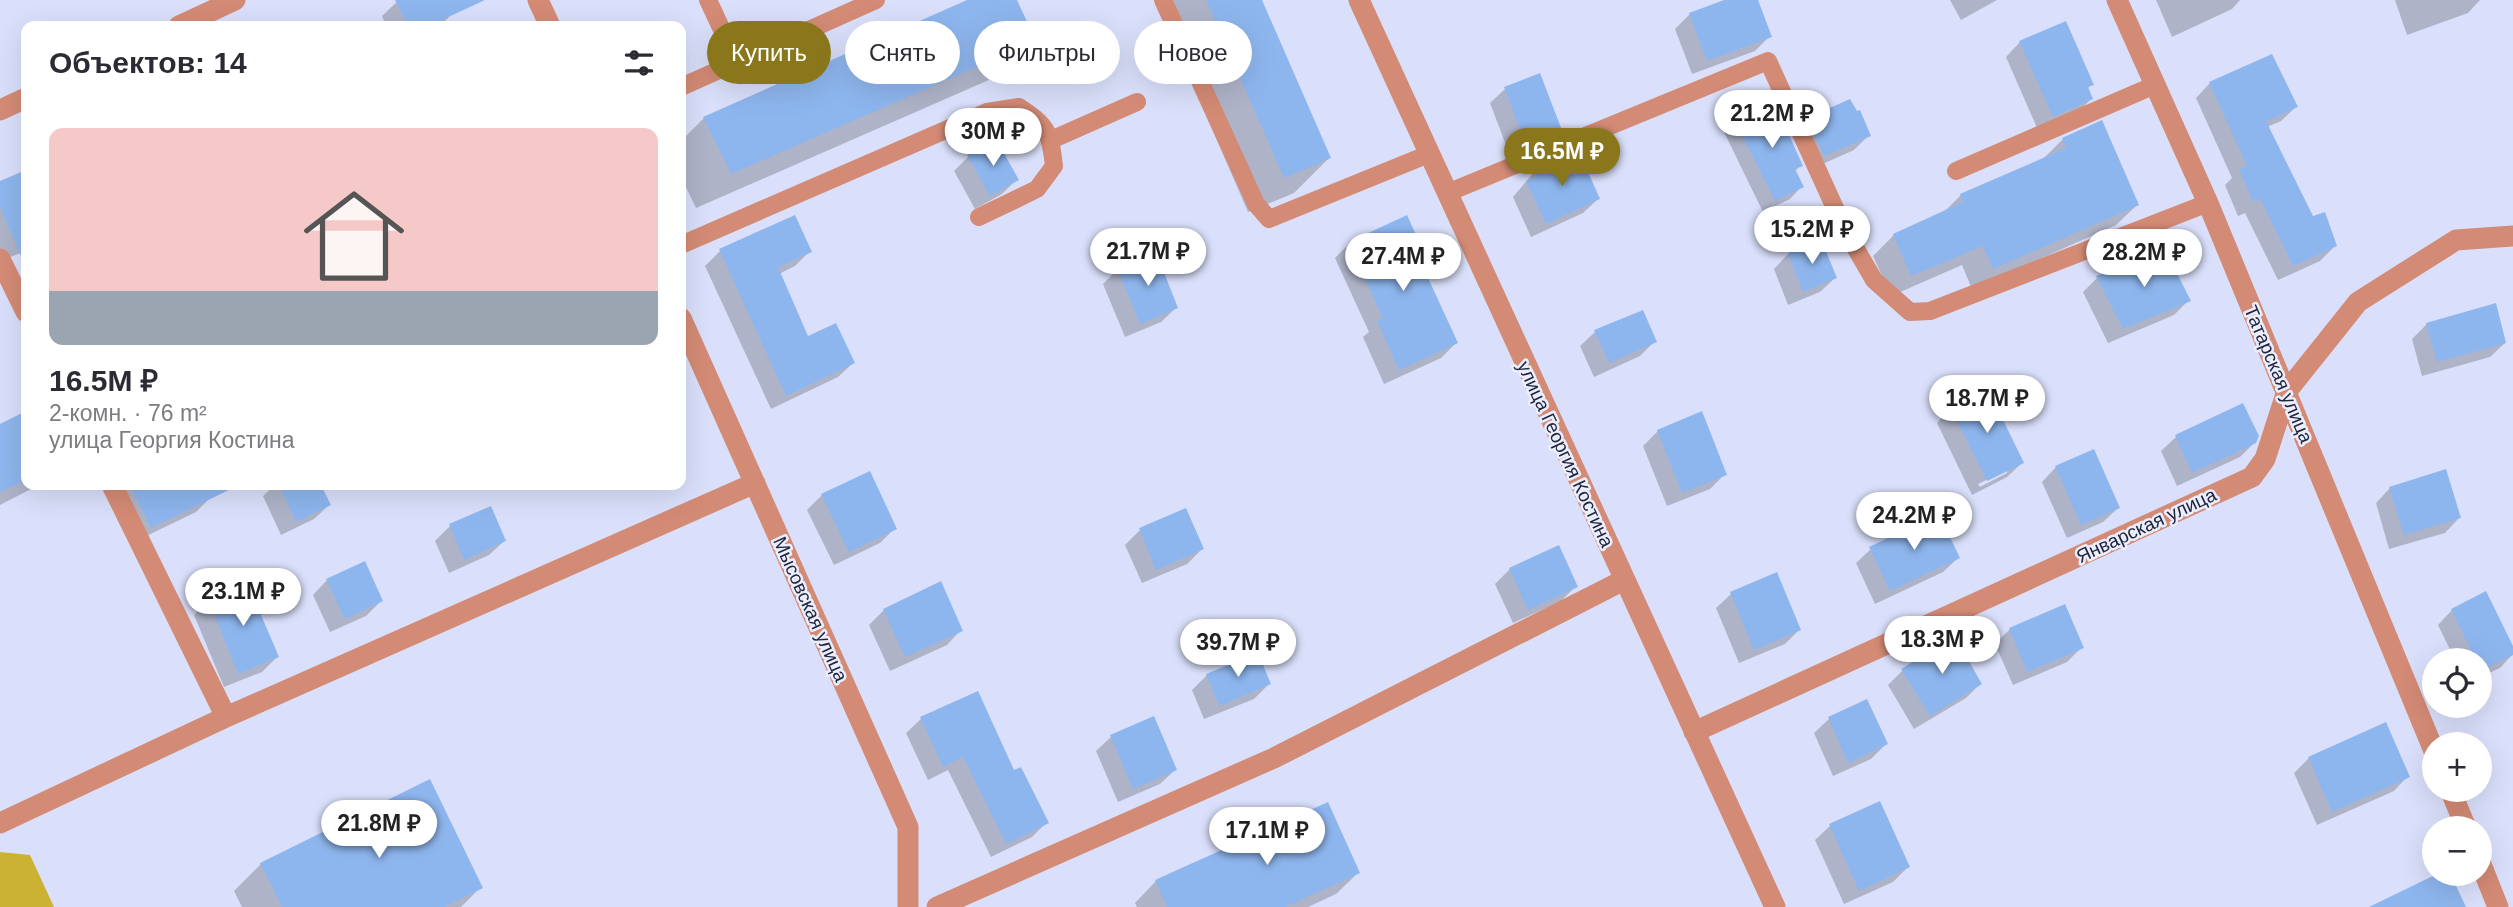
<!DOCTYPE html>
<html lang="ru">
<head>
<meta charset="utf-8">
<style>
  :root { --surface:#fff; --page:#f7f7f7; --text:#2b2b33; --muted:#7c7c81; --accent:#8a771c }
  body { margin:0; font-family:Arial,sans-serif; background:var(--page); color:var(--text); height:100vh; display:flex; flex-direction:column; font-size:26px; white-space:nowrap }
  * { box-sizing:border-box; margin:0 }
  p { font-size:23px; color:var(--muted) }
  .icon { flex:none; width:38px; height:38px; fill:none; stroke:currentColor; stroke-width:2; stroke-linecap:round; stroke-linejoin:round }
  .map { position:relative; flex:1; overflow:hidden }
  .sheet { position:absolute; left:21px; top:21px; width:665px; height:469px; display:flex; flex-direction:column; background:var(--surface); border-radius:14px; box-shadow:0 7px 28px #0002 }
  .sheet>* { flex:none }
  .top-card { position:absolute; left:707px; top:21px; width:665px; height:63px; display:flex; gap:14px }
  .buttons { position:absolute; left:2422px; top:648px; display:grid; gap:14px }
  .buttons a { display:grid; place-items:center; width:70px; height:70px; border-radius:50%; background:var(--surface); box-shadow:0 7px 28px #0002; font-size:35px }
  .price { position:absolute; translate:-50% -60px; padding:0 16px; border-radius:24px; background:#fff; color:#222; font-size:23px; line-height:46px; filter:drop-shadow(0 2px 4px #0008) }
  .price::after { content:''; position:absolute; left:50%; top:42px; width:21px; height:16px; margin-left:-10px; background:inherit; clip-path:polygon(0 0,100% 0,50% 100%) }
  .price.on { background:var(--accent); color:#fff }
  ul { padding:0; list-style:none }
  li { display:grid; align-content:center; gap:14px; height:371px; padding:0 28px }
  li span { display:grid; place-items:center; height:217px; border-radius:14px; color:#555 }
  li>.icon { margin-inline-start:auto }
  span .icon { width:126px; height:126px; fill:#fffc; stroke-width:1 }
  li b { font-size:30px }
  h2 { display:flex; justify-content:space-between; align-items:center; height:84px; padding:0 28px; font-size:30px }
  .tag { padding:0 24px; border-radius:32px; background:var(--surface); box-shadow:0 7px 28px #0002; font-size:24px; line-height:63px }
  .tag.on { background:var(--accent); color:#fff }
  .map>svg:first-child { display:block }
  .green { fill:#ccb232 }
  .shadow { fill:#0003; fill-rule:evenodd }
  .building { fill:#8eb6ee }
  .lines { fill:none; stroke-linecap:round; stroke-linejoin:round }
  .lane { stroke:#d48b75; stroke-width:18 }
  .street { stroke:#d48b75; stroke-width:21 }
  .labels { text-anchor:middle; stroke-width:5; stroke-linejoin:round; paint-order:stroke }
  .street-label { font-size:19px; fill:#21253e; stroke:#ebeefc }
</style>
</head>
<body>
<div class="map">
<svg width="2513" height="907" viewBox="0 0 2513 907">
  <rect width="100%" height="100%" fill="#dae0fb"/>
  <!-- green -->
  <path class="green" d="M0,852L30,855L54,907H0Z"/>
  <!-- shadow -->
  <path class="shadow" d="M399,0H444L451,15L440,26H386L382,16Z
    M971,0H1015L1033,41L998,76L696,208L681,177V141L704,118Z
    M1156,0H1260L1329,158L1294,193L1248,212Z
    M1729,0H1756L1770,36L1755,51L1692,74L1675,29L1690,14Z
    M1950,0H1997L1961,20Z
    M2156,0H2240L2232,9L2172,37Z
    M2395,0H2480L2468,13L2407,35Z
    M2020,42L2092,84L2087,89L2091,99L2076,114L2038,130L2006,57Z
    M2210,83L2296,107L2281,121L2267,127L2312,218L2335,246L2320,261L2278,280L2245,213L2238,216L2225,185L2232,178L2196,98Z
    M1505,89L1561,132L1547,147L1512,161L1490,103Z
    M1849,101L1869,135L1854,150L1809,170L1793,134L1808,120Z
    M1735,120L1801,165L1794,172L1801,187L1790,199L1763,212L1724,132Z
    M2063,139L2137,205L2116,225L1972,289L1962,265L1891,296L1873,256L1894,235L1944,212L1961,195L2042,160Z
    M968,157L1017,179L1002,194L975,209L954,171Z
    M1536,170L1598,199L1583,213L1531,237L1513,197Z
    M26,172V251L5,259L0,252V183Z
    M1350,243L1427,263L1422,269L1456,343L1441,358L1384,384L1363,337L1369,332L1335,258Z
    M720,251L809,252L795,266L779,274L807,339L853,363L838,377L771,409L705,266Z
    M1788,254L1835,278L1820,292L1788,305L1774,269Z
    M1118,269L1176,308L1161,322L1125,337L1103,284Z
    M2097,278L2188,301L2174,315L2108,343L2083,292Z
    M2427,324L2505,343L2490,357L2422,376L2412,339Z
    M1595,332L1655,341L1640,356L1594,377L1580,346Z
    M1951,408L2022,463L2007,477L1972,495L1937,423ZM2007,470V473L1980,487L1978,484Z
    M26,413V485H39L0,505V426Z
    M1658,431L1725,474L1710,489L1667,506L1643,446Z
    M2176,437L2255,442L2240,457L2177,486L2161,451Z
    M2056,467L2118,508L2103,522L2067,538L2042,482Z
    M125,485H205L211,497L196,512L136,541L114,496Z
    M275,485H319L329,505L314,519L281,535L263,496Z
    M2390,488L2459,518L2445,533L2389,549L2376,503Z
    M822,495L895,528L880,543L834,565L807,510Z
    M490,508L504,541L489,555L449,573L435,541L450,526Z
    M1186,510L1202,549L1187,564L1142,583L1125,545L1140,530Z
    M1871,549L1958,558L1943,572L1875,604L1856,563Z
    M1510,569L1576,586L1561,601L1513,623L1495,584Z
    M327,580L381,601L366,616L330,632L313,595Z
    M1731,594L1799,630L1785,644L1739,663L1716,608Z
    M209,600L277,657L262,672L224,687L194,615Z
    M884,610L961,630L947,645L890,671L869,625Z
    M2452,610L2513,650V654L2500,668L2480,677V660H2455L2438,625Z
    M2010,629L2082,647L2067,662L2013,685L1995,644Z
    M1902,671L1980,684L1966,698L1914,729L1888,685Z
    M1207,675L1269,684L1254,699L1204,719L1192,690Z
    M1866,701L1886,744L1871,759L1833,776L1814,733L1829,719Z
    M921,719L1014,773L1047,822L1032,837L991,857L948,770L928,780L906,733Z
    M1153,719L1175,770L1160,784L1118,802L1096,751L1111,737Z
    M2309,758L2408,776L2394,791L2317,825L2294,773Z
    M1830,826L1908,867L1893,882L1844,904L1815,840Z
    M261,864L481,887L461,907H242L234,891Z
    M1358,873L1336,894L1308,907H1137L1135,903L1156,881Z"/>
  <!-- building -->
  <path class="building" d="M395,0H485L429,26H408Z
    M967,0H1017L1036,41L731,174L703,117Z
    M1206,0H1262L1331,158L1284,178Z
    M1724,0H1758L1772,37L1707,61L1689,13Z
    M2066,21L2094,85L2088,87L2093,99L2053,117L2019,41Z
    M2272,54L2298,107L2266,121L2313,216L2325,212L2337,246L2293,266L2260,199L2253,202L2239,169L2247,166L2209,82Z
    M1540,73L1563,133L1527,148L1504,87Z
    M1850,99L1857,111L1860,110L1871,136L1824,156L1807,118Z
    M1770,102L1783,129L1786,128L1803,166L1795,169L1804,187L1775,201L1734,119Z
    M2102,120L2139,205L1993,269L1983,246L1911,276L1893,234L1963,202L1960,194L2066,148L2062,138Z
    M996,139L1019,180L990,196L967,155Z
    M1571,154L1574,159L1581,156L1600,199L1546,224L1526,181L1538,176L1535,169Z
    M26,170V268L0,207V181Z
    M795,215L812,252L778,267L808,336L836,323L855,363L786,396L719,249Z
    M1407,215L1429,264L1423,267L1458,343L1399,370L1377,321L1383,319L1349,242Z
    M1821,239L1837,278L1803,292L1788,253Z
    M2165,250L2191,301L2123,329L2096,276Z
    M1156,252L1178,308L1140,324L1117,268Z
    M2496,303L2506,343L2437,362L2426,323Z
    M1643,310L1657,342L1609,363L1594,330Z
    M1988,389L2024,463L1987,481L1950,407Z
    M2243,403L2259,436L2256,443L2192,473L2175,435Z
    M26,411V480L0,492V424Z
    M1702,411L1727,475L1682,493L1657,430Z
    M2094,449L2120,508L2081,525L2055,466Z
    M2446,469L2461,518L2404,535L2389,487Z
    M870,471L897,529L849,552L821,494Z
    M130,485H239L151,528Z
    M279,485H321L331,505L296,522Z
    M491,506L506,541L464,560L449,524Z
    M1186,508L1204,549L1156,570L1139,528Z
    M1939,514L1960,558L1890,591L1869,547Z
    M1559,545L1578,587L1528,610L1509,568Z
    M365,561L383,601L345,619L326,579Z
    M1777,572L1801,630L1754,650L1730,592Z
    M941,581L963,631L905,657L883,609Z
    M247,582L279,657L238,674L208,599Z
    M2486,591L2513,646V655L2482,670L2480,660H2476L2451,609Z
    M2065,604L2084,648L2027,672L2009,628Z
    M1955,637L1982,684L1930,716L1901,669Z
    M1258,653L1271,684L1219,706L1206,674Z
    M978,691L1014,770L1021,767L1049,823L1006,844L963,757L943,767L920,717Z
    M1867,699L1888,744L1848,763L1828,717Z
    M1154,716L1177,770L1133,789L1110,735Z
    M2386,722L2410,777L2332,812L2308,757Z
    M430,779L483,888L444,907H282L260,863Z
    M1880,801L1910,867L1859,891L1829,824Z
    M1328,802L1360,873L1285,907H1167L1155,880Z
    M2439,873H2450L2466,907H2369Z"/>
  <g class="lines">
    <!-- lane -->
    <path class="lane" d="M708,0L737,62
      M1163,0L1256,204L1269,219L1429,154
      M681,87L876,0
      M1051,140L1137,102
      M1956,171L2155,85
      M1447,193L1768,61L1845,230L1874,280L1910,312L1930,311L2208,203
      M681,245L987,112L1019,107C1048,126 1050,132 1054,166L1037,189L979,217"/>
    <!-- street -->
    <path class="street" d="M538,0L550,26
      M1359,0L1775,907
      M2117,0L2208,203L2434,751
      M179,26L235,0
      M0,110L26,98
      M0,259L26,312
      M681,318L908,827V907
      M112,485L226,717
      M1694,732L2252,477L2265,459L2287,391L2358,302L2456,240L2513,236
      M2450,789L2466,828
      M0,823L226,717L755,483
      M2480,862L2498,907
      M937,907L1274,758L1624,580"/>
  </g>
  <g class="labels">
    <!-- street labels -->
    <g class="street-label">
      <text transform="translate(2279 374) rotate(67)" y="7">Татарская улица</text>
      <text transform="translate(1566 454) rotate(65)" y="7">улица Георгия Костина</text>
      <text transform="translate(2146 525) rotate(-25)" y="7">Январская улица</text>
      <text transform="translate(811 609) rotate(66)" y="7">Мысовская улица</text>
    </g>
  </g>
</svg>
<div class="buttons">
<a><svg class="icon" aria-label="locate" viewBox="0 0 24 24"><circle cx="12" cy="12" r="6"/><path d="M12 2v4M12 18v4M2 12h4M18 12h4"/></svg></a>
<a>+</a>
<a>−</a>
</div>
<b class="price" style="left:1772px;top:150px">21.2M ₽</b>
<b class="price" style="left:993px;top:168px">30M ₽</b>
<b class="price on" style="left:1562px;top:188px">16.5M ₽</b>
<b class="price" style="left:1812px;top:266px">15.2M ₽</b>
<b class="price" style="left:1148px;top:288px">21.7M ₽</b>
<b class="price" style="left:2144px;top:289px">28.2M ₽</b>
<b class="price" style="left:1403px;top:293px">27.4M ₽</b>
<b class="price" style="left:1987px;top:435px">18.7M ₽</b>
<b class="price" style="left:1914px;top:552px">24.2M ₽</b>
<b class="price" style="left:243px;top:628px">23.1M ₽</b>
<b class="price" style="left:1942px;top:676px">18.3M ₽</b>
<b class="price" style="left:1238px;top:679px">39.7M ₽</b>
<b class="price" style="left:379px;top:860px">21.8M ₽</b>
<b class="price" style="left:1267px;top:867px">17.1M ₽</b>
<div class="top-card">
<a class="tag on">Купить</a>
<a class="tag">Снять</a>
<a class="tag">Фильтры</a>
<a class="tag">Новое</a>
</div>
<section class="sheet">
<h2>Объектов: 14<svg class="icon" aria-label="filters" viewBox="0 0 24 24"><path d="M4 7h16M4 17h16"/><circle cx="9" cy="7" r="2"/><circle cx="15" cy="17" r="2"/></svg></h2>
<ul>
<li><span style="background:linear-gradient(#f6c9c9 75%,#9aa5b1 0)"><svg class="icon" aria-label="home" viewBox="0 0 24 24"><path d="M3 11l9-7 9 7M6 9v11h12V9"/></svg></span><div><b>16.5M ₽</b><p>2-комн. · 76 m²</p><p>улица Георгия Костина</p></div></li>
</ul>
</section>
</div>
</body>
</html>
